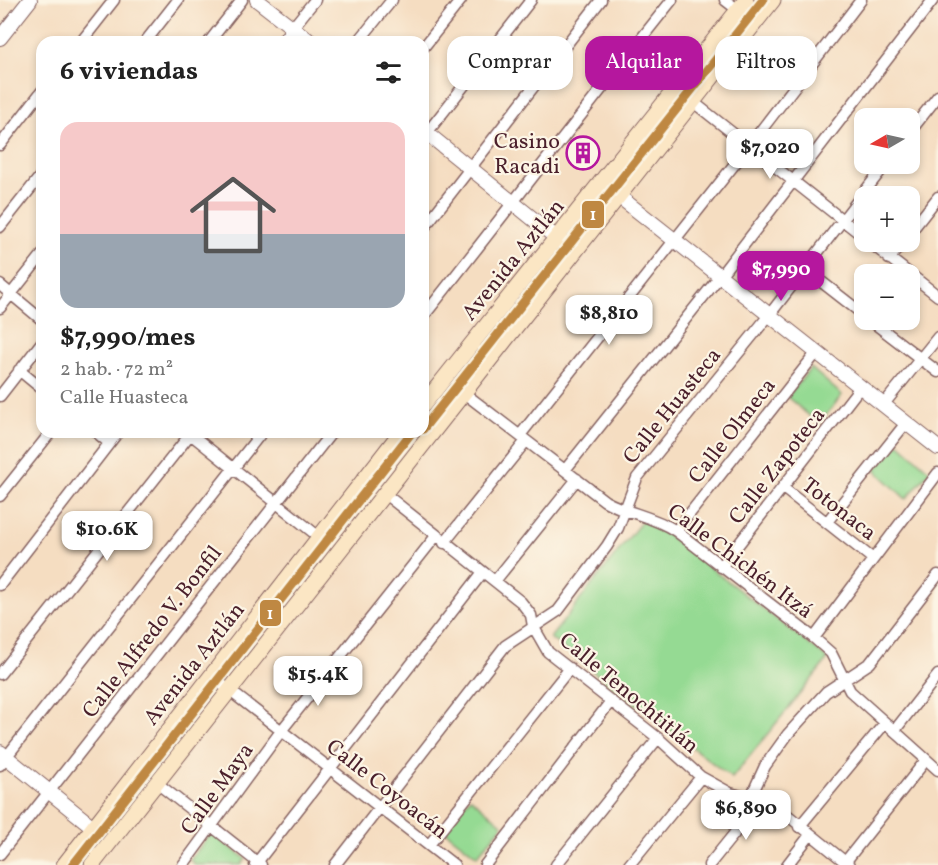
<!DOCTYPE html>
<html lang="es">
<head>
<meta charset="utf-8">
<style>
  :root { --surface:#fff; --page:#f6f6f6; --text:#222; --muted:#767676; --accent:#b5179e }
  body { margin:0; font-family:Vollkorn,serif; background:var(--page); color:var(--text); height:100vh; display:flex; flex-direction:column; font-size:22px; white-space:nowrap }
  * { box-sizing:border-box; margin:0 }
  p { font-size:20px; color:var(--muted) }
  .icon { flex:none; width:33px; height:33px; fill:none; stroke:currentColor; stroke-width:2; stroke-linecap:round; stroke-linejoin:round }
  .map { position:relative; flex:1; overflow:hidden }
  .side { position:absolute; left:36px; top:36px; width:393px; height:402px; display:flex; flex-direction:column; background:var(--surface); border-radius:18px; box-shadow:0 3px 9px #0003 }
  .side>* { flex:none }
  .banner { position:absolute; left:447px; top:36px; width:400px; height:54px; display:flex; gap:12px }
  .needle { width:39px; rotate:261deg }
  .fabs { position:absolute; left:854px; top:108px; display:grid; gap:12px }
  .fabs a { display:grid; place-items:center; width:66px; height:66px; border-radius:12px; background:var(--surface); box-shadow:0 3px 9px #0003; font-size:30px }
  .price { position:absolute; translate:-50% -51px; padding:0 14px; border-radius:12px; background:#fff; color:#222; font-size:20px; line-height:39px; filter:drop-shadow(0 2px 3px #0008) }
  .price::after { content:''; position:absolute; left:50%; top:36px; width:18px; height:14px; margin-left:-9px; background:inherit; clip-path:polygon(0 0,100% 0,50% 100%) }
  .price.on { background:var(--accent); color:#fff }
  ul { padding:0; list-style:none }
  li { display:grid; align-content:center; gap:12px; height:318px; padding:0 24px }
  li span { display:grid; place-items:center; height:186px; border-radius:18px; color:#555 }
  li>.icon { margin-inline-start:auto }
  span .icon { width:108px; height:108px; fill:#fffc; stroke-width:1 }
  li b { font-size:26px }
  h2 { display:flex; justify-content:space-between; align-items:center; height:72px; padding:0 24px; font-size:26px }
  .pill { padding:0 21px; border-radius:18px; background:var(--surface); box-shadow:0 3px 9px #0003; font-size:21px; line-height:54px }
  .pill.on { background:var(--accent); color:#fff }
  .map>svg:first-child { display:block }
  .green { fill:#95da93; stroke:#707c5f; stroke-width:1.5 }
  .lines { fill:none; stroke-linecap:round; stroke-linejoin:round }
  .minor-casing { stroke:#866260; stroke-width:13 }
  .tertiary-casing { stroke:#866260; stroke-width:16 }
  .secondary-casing { stroke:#866260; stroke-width:17 }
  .minor { stroke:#fff; stroke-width:10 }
  .tertiary { stroke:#fff; stroke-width:14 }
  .secondary { stroke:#fbe6c4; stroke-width:15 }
  .metro-1-casing { stroke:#fcf5e5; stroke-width:14 }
  .metro-1 { stroke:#bf8842; stroke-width:9 }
  .labels { text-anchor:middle; stroke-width:4.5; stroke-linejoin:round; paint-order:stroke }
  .poi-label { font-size:22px; fill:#4a1f2b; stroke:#fcf5e5; text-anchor:end }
  .street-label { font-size:22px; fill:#4a1f2b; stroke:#fcf5e5 }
  .line-badge { stroke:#fcf5e5; stroke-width:2 }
  .badge-label { font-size:16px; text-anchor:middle; font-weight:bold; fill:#fff }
</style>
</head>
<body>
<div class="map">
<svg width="938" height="865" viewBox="0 0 938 865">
  <rect width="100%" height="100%" fill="#fcf5e5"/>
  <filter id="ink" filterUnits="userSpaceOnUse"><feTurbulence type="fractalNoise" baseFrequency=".0167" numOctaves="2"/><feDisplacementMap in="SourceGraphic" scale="12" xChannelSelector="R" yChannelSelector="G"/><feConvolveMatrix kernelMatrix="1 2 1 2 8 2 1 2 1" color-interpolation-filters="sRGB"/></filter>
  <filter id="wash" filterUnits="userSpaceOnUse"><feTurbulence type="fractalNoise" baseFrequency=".008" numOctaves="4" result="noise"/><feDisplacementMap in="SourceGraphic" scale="24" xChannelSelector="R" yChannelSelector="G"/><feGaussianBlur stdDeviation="1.35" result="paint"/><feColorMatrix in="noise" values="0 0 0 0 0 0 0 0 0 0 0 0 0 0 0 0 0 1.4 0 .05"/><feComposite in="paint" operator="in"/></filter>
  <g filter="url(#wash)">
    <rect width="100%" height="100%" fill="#f5ddc1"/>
    <!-- green -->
    <path class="green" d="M811,368L842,395L819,424L787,397Z
      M899,443L930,471L906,499L875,470Z
      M645,517L828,659L732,778L550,638Z
      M470,797L503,825L477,856L444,830Z
      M211,833L246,859L241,865H195L190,860Z"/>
  </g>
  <g filter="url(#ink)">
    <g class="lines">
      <!-- minor casing -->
      <g class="minor-casing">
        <path id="minor" d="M725,0L738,10
          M81,42L114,0
          M145,42L178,0
          M209,42L242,0
          M281,42L315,0
          M358,42L392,0
          M423,48L461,0
          M692,101L864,237
          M909,133L938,96
          M423,138L531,0
          M0,145L42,91
          M0,227L42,174
          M423,229L601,0
          M909,234L938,197
          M869,242L938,296
          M889,259L903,242
          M805,269L864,315
          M0,285L42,320
          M0,308L42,255
          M423,317C506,212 588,105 672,0
          M870,320L938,372
          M19,370L42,389
          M464,393L605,501C628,514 651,515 676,531L814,638L831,653L850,691L938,770
          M0,396L42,342
          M884,404L938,337
          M96,432L109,443
          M188,432L319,537
          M521,434L749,146L861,0
          M565,470L720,276L933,0
          M783,488L873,559
          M385,494L521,602L531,615L533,626L548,652L658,738L701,777L730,793L775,805L849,865
          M0,496L51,432
          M827,522L906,423
          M676,531L817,352
          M444,543L526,441
          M721,567L861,386
          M495,581L577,479
          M0,585L118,432
          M814,638L938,473
          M0,674L192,432
          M211,676L454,865
          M895,730L938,675
          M0,765L262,432
          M157,783L261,865
          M799,827L885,723
          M429,845L570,668
          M0,854L332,432
          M846,861L926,760
          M183,865L281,731L436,536
          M255,865L483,572
          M335,865L505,646L558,611L607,546L618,528L637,478L770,314L886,164
          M485,865L611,701
          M556,865L658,738
          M629,865L701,777
          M709,865L734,834L765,766L788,734L826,692L870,663L938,575
          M787,865L810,835"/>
      </g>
      <!-- tertiary casing -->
      <g class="tertiary-casing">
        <path id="tertiary" d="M257,0L311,42
          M0,38L30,0
          M423,130L574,252
          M602,183L938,448
          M0,752L93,827"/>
      </g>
      <!-- secondary casing -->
      <g class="secondary-casing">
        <path id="secondary" d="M423,405L746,0
          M64,865L401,432
          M92,865L773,0"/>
      </g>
      <!-- minor -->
      <use href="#minor" class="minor"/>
      <!-- tertiary -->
      <use href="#tertiary" class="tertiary"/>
      <!-- secondary -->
      <use href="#secondary" class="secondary"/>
      <!-- metro-1 casing -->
      <g class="metro-1-casing">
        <path id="metro-1" d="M423,429L763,0
          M73,865L412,432"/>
      </g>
      <!-- metro-1 -->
      <use href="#metro-1" class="metro-1"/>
    </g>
  </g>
  <!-- icons -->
  <defs>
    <g id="building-ring" transform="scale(1.725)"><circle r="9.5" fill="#fcf5e5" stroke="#b5179e" stroke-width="1.5"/><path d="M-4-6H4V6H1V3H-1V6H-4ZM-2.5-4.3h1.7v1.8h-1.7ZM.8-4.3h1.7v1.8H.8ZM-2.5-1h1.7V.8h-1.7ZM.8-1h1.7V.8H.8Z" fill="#b5179e"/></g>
  </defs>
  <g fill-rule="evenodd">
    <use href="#building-ring" x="583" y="153"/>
  </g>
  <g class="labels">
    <!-- poi labels -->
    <g class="poi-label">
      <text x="560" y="148">Casino<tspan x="560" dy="25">Racadi</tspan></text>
    </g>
    <!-- street labels -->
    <g class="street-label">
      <text transform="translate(512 259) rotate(-51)" y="8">Avenida Aztlán</text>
      <text transform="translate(671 405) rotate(-51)" y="8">Calle Huasteca</text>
      <text transform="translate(731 430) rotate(-52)" y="8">Calle Olmeca</text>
      <text transform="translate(776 465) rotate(-52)" y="8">Calle Zapoteca</text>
      <text transform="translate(840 508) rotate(38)" y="8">Totonaca</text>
      <text transform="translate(741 560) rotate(37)" y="8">Calle Chichén Itzá</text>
      <text transform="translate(151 631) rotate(-52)" y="8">Calle Alfredo V. Bonfil</text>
      <text transform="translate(193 663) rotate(-52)" y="8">Avenida Aztlán</text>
      <text transform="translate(630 692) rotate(40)" y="8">Calle Tenochtitlán</text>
      <text transform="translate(216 788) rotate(-54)" y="8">Calle Maya</text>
      <text transform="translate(388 788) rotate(38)" y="8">Calle Coyoacán</text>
    </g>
  </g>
  <g class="line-badge">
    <rect x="581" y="200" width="24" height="29" rx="6" fill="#bf8842"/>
    <rect x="259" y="599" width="23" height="28" rx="6" fill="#bf8842"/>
  </g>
  <g class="badge-label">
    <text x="593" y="220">1</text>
    <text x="270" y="619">1</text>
  </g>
</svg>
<div class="fabs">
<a><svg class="needle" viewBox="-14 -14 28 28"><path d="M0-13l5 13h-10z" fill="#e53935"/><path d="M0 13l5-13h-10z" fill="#767676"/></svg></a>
<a>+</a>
<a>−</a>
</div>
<b class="price" style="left:770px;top:180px">$7,020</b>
<b class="price on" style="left:781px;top:302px">$7,990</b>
<b class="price" style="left:609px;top:346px">$8,810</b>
<b class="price" style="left:107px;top:562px">$10.6K</b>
<b class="price" style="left:318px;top:707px">$15.4K</b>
<b class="price" style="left:746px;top:841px">$6,890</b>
<div class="banner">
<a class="pill">Comprar</a>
<a class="pill on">Alquilar</a>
<a class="pill">Filtros</a>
</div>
<section class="side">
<h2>6 viviendas<svg class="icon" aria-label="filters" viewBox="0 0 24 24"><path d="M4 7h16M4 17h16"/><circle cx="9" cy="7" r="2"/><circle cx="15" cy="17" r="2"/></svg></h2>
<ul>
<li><span style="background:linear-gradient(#f6c9c9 60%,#9aa5b1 0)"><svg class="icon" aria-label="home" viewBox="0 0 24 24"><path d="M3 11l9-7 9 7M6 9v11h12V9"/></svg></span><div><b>$7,990/mes</b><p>2 hab. · 72 m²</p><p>Calle Huasteca</p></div></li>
</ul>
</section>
</div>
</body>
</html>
